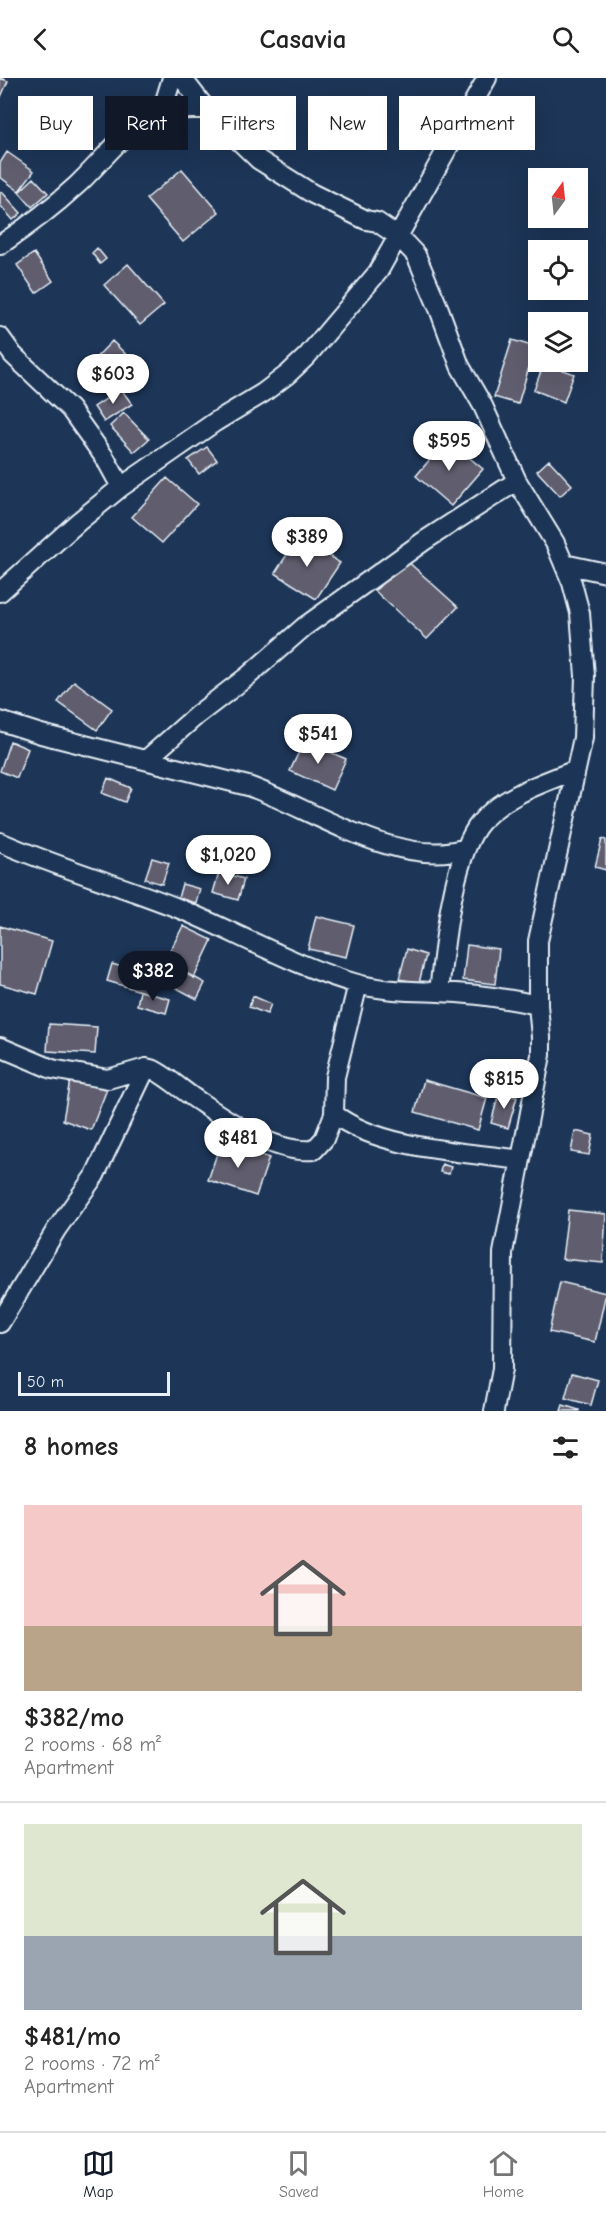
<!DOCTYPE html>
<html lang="en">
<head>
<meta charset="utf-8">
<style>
  :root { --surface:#fff; --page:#f6f6f6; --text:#222; --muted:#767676; --line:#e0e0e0; --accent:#111827 }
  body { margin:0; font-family:"Comic Neue",sans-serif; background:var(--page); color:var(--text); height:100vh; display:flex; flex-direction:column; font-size:22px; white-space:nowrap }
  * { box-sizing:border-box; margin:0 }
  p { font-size:20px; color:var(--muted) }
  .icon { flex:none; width:33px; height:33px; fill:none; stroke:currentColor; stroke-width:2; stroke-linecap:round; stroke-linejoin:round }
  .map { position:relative; height:1333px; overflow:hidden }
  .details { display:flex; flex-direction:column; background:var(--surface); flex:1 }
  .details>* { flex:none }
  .banner { position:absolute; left:18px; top:18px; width:570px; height:54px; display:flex; gap:12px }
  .needle { width:39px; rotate:15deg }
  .tools { position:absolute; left:528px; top:90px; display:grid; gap:12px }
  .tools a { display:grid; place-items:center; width:60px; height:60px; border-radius:0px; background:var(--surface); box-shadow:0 6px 24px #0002; font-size:30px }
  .scale { position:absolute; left:18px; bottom:15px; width:152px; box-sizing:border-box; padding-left:6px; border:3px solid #e8f1f8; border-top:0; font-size:16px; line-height:21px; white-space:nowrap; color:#e8f1f8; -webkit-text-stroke:4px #1d3557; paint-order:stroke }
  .price { position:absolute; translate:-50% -51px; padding:0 14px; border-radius:21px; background:#fff; color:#222; font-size:20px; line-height:39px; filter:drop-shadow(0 2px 3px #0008) }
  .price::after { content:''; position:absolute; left:50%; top:36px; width:18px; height:14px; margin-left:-9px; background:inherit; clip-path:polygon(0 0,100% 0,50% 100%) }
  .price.active { background:var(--accent); color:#fff }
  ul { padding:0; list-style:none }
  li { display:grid; align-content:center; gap:12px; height:318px; padding:0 24px }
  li+li { border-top:2px solid var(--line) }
  li span { display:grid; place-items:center; height:186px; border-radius:0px; color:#555 }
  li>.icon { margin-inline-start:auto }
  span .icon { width:108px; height:108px; fill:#fffc; stroke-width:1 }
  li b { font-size:26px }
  h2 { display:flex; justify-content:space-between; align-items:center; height:72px; padding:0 24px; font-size:26px }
  .pill { padding:0 21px; border-radius:0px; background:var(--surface); box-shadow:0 6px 24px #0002; font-size:21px; line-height:54px }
  .pill.active { background:var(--accent); color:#fff }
  header { display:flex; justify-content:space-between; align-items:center; height:78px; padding:0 24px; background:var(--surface); font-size:27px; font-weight:800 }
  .menu { display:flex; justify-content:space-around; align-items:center; height:84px; border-top:2px solid var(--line); background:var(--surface); font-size:16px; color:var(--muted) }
  .menu a { display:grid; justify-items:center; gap:3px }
  .menu .active { color:var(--accent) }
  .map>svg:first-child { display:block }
  .building { fill:#615d6e; stroke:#e8f1f8; stroke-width:1.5 }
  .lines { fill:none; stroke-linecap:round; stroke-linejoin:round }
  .minor-casing { stroke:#e8f1f8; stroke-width:22 }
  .minor { stroke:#1d3557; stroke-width:18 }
</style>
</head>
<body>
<header><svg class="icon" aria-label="back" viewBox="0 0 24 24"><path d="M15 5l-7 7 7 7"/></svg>Casavia<svg class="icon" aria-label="search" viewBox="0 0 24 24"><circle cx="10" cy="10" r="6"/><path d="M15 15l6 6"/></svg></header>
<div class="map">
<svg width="606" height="1333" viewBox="0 0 606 1333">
  <rect width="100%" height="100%" fill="#1d3557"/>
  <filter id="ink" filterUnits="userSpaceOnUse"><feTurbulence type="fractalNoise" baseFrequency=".0167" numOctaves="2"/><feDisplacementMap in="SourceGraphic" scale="12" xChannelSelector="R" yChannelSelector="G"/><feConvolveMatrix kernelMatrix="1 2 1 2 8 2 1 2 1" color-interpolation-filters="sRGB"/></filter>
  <g filter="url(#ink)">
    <!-- building -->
    <path class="building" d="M0,0L8,3L0,21Z
      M7,74L34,93L19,113L0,99V85Z
      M182,91L219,134L183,164L146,121Z
      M34,100L48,115L32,129L19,114Z
      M2,114L21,135L13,142L0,127V115Z
      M97,170L106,181L100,186L92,175Z
      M34,175L53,203L36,215L17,187Z
      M128,186L164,227L140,247L104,207Z
      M512,262L535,269L518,326L494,319Z
      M112,263L134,284L106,314L83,293Z
      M544,285L574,296L564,324L534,312Z
      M121,311L132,326L104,344L94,329Z
      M124,335L149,361L134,374L110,348Z
      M447,361L483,391L451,428L416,398Z
      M207,369L217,382L199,396L188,382Z
      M549,382L572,407L560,418L537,393Z
      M167,400L197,426L162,465L132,439Z
      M299,458L340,485L316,521L275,495Z
      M405,481L458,529L427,561L375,513Z
      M74,603L112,631L97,652L58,624Z
      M10,663L28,671L17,700L0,693Z
      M304,663L346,681L332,712L290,693Z
      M108,700L131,710L125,724L102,715Z
      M602,761L606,762V792L595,789Z
      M152,780L169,785L162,806L145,801Z
      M219,794L244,801L238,822L213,815Z
      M182,806L200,811L196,825L178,820Z
      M316,838L354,847L346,879L308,871Z
      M0,848L52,863L37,916L0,906Z
      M183,848L212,862L194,900L164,885Z
      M467,867L499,871L495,906L463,902Z
      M407,871L426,877L419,905L399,901Z
      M164,883L205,905L197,921L156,899Z
      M112,886L156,899L151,916L107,903Z
      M140,913L170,921L166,935L137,927Z
      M253,918L271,926L267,936L249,929Z
      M49,946L97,949L95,976L47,973Z
      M70,1002L107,1011L91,1052L63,1042Z
      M424,1002L487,1020L478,1052L415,1034Z
      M499,1015L517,1019L508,1050L491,1045Z
      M575,1053L593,1057L589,1077L571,1074Z
      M221,1064L269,1080L256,1118L208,1102Z
      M442,1086L451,1089L449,1096L440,1094Z
      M568,1132L606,1136L603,1185L562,1181Z
      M560,1204L606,1215L595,1264L549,1254Z
      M572,1295L598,1302L591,1327L565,1320Z
      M563,1327L579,1332V1333H561Z"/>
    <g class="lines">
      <!-- minor casing -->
      <g class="minor-casing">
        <path id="minor" d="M182,0L206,31L259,82L313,116L366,142L377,144L399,159L416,177L439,231L460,288L483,328L517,403L555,465L572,505L580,535L585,598L583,660L538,863V927L541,959V977L503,1175L502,1291L494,1333
          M153,37L165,23L172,0
          M0,167C27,149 52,130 77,107C98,88 130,46 155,36C172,30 188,31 206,31
          M0,259L13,277L70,331L105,380L121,409
          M564,486L606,495
          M0,514L78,444L121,409L215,344L263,315L288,296L307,278L378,194L487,0
          M0,643L41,656L248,708C311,730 399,792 466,770
          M146,682L197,637L248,598L304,549L424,463L517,403
          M0,764C59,790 120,807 180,831C240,856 298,890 361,907C387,913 412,913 438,914C472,915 505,920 538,927
          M358,906L335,999L334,1036C379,1071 466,1074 521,1082
          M439,914C444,869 452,786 477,749C497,720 544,704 576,692
          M0,969L52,991L108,1001L146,990L154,992C171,1001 184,1014 200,1024C231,1045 276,1076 314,1072L324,1061L334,1036
          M0,1245L56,1152L95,1097L146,990"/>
      </g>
      <!-- minor -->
      <use href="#minor" class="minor"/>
    </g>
  </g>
</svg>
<div class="tools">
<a><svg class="needle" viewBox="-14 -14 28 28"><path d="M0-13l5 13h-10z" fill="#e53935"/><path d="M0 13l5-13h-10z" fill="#767676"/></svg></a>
<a><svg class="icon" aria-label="locate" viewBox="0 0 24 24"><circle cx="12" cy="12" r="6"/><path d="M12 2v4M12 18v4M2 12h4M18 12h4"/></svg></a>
<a><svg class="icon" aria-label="layers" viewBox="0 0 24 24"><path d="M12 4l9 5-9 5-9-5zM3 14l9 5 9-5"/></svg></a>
</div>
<div class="scale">50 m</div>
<b class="price" style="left:113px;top:327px">$603</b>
<b class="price" style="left:449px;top:394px">$595</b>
<b class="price" style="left:307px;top:490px">$389</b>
<b class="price" style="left:318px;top:687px">$541</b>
<b class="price" style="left:228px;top:808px">$1,020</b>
<b class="price active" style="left:153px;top:924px">$382</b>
<b class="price" style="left:504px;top:1032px">$815</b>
<b class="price" style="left:238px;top:1091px">$481</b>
<div class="banner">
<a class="pill">Buy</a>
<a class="pill active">Rent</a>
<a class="pill">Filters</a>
<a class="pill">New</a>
<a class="pill">Apartment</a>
</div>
</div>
<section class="details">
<h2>8 homes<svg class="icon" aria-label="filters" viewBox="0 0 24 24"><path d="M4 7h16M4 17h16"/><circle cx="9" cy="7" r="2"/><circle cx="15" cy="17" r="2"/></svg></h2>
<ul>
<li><span style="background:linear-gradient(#f6c9c9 65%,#b9a48a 0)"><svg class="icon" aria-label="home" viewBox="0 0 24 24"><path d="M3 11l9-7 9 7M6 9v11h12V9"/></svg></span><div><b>$382/mo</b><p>2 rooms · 68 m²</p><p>Apartment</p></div></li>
<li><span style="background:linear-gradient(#dfe7d0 60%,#9aa5b1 0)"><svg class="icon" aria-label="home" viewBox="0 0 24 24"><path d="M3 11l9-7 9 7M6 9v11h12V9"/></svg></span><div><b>$481/mo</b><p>2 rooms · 72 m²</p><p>Apartment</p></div></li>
</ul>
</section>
<nav class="menu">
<a class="active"><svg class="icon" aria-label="map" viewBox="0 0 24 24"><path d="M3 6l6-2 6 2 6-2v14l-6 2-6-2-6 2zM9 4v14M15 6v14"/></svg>Map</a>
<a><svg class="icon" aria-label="saved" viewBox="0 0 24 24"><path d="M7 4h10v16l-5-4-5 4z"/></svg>Saved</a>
<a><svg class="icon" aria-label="home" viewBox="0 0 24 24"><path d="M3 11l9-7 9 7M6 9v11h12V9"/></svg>Home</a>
</nav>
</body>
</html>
